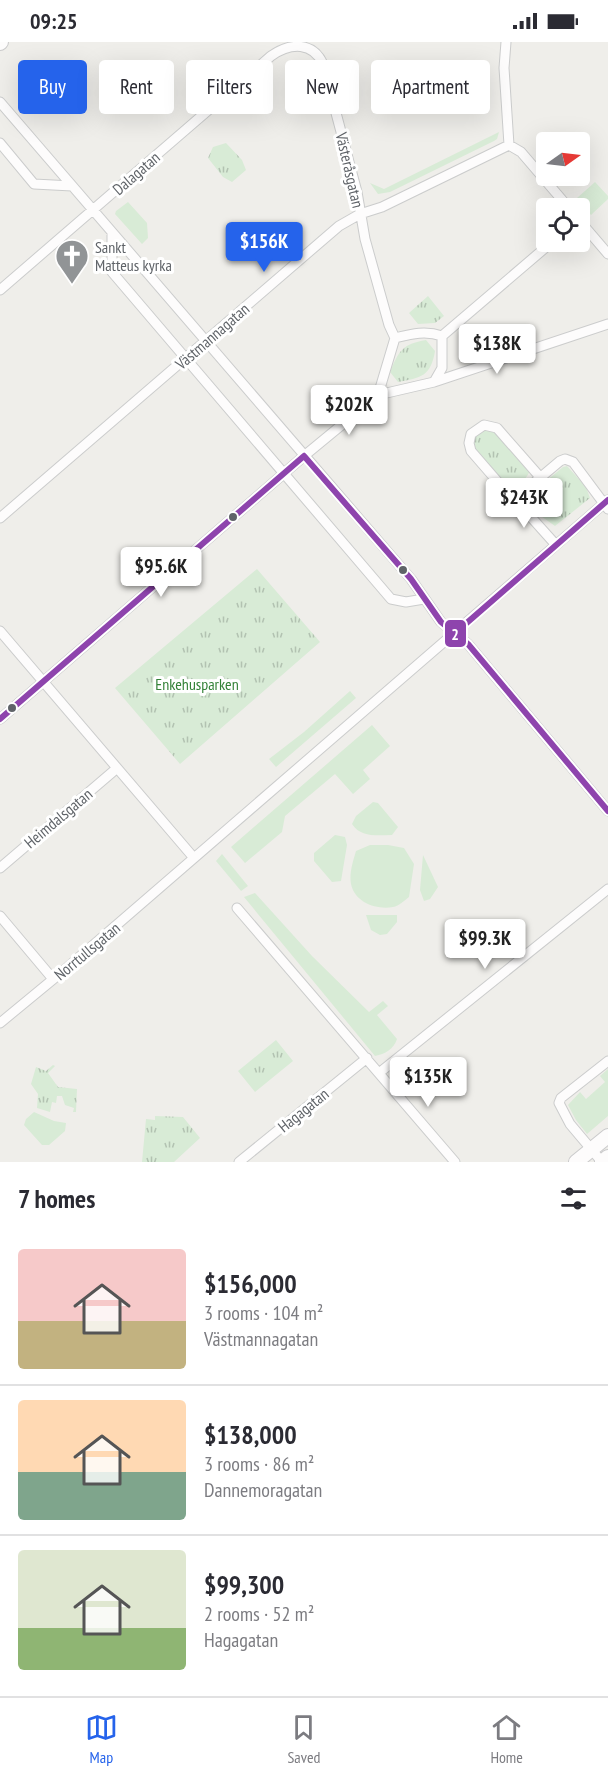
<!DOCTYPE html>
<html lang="en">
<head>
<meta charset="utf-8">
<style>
  :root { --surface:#fff; --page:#f7f7f7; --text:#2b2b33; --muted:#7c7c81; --line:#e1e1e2; --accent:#2563eb }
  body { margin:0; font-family:"PT Sans Narrow",sans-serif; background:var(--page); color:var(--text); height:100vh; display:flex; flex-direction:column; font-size:22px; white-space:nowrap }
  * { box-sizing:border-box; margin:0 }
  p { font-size:20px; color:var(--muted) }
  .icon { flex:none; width:33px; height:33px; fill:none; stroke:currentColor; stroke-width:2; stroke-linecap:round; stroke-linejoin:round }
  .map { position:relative; height:1120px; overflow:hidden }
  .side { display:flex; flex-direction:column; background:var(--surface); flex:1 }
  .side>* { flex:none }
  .guide { position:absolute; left:18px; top:18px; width:573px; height:54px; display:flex; gap:12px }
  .needle { width:39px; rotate:76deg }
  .controls { position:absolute; left:536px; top:90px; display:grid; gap:12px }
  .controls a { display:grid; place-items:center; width:54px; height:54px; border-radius:6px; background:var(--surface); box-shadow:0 6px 24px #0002; font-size:30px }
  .price { position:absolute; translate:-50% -51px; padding:0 14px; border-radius:6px; background:#fff; color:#222; font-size:20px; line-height:39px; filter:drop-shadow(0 2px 3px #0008) }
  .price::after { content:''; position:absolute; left:50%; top:36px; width:18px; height:14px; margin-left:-9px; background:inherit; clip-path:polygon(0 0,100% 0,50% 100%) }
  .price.on { background:var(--accent); color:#fff }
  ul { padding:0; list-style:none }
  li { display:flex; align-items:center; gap:18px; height:150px; padding:0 18px }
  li+li { border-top:2px solid var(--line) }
  li span { display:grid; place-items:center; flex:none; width:168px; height:120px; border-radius:6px; color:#555 }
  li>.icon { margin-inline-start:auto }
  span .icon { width:72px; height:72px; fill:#fffc; stroke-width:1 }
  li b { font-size:26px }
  h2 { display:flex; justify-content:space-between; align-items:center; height:72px; padding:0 18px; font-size:26px }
  .tag { padding:0 21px; border-radius:6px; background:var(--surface); box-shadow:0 6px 24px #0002; font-size:21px; line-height:54px }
  .tag.on { background:var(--accent); color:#fff }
  .status { display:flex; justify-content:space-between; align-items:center; height:42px; padding:0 30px; background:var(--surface); direction:ltr }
  .status svg { height:16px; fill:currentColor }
  .tabs { display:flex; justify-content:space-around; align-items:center; height:84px; border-top:2px solid var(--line); background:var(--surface); font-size:16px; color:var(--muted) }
  .tabs a { display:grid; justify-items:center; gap:3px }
  .tabs .on { color:var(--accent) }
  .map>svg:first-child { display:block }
  .grass { fill:#d8ebd6 }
  .park { fill:url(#park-tufts) }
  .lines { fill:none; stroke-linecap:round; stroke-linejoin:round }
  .minor-casing { stroke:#cbcccc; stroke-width:11 }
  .secondary-casing { stroke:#cacacb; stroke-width:16 }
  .minor { stroke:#fdfcfc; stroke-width:9 }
  .secondary { stroke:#fdfcfc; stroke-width:14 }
  .bus-1-casing { stroke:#fff; stroke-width:10 }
  .bus-1 { stroke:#8e44ad; stroke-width:6 }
  .bus-dot { fill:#5f6368; stroke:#fff; stroke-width:2 }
  .labels { text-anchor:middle; stroke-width:6; stroke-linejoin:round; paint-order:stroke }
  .street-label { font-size:16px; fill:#5f6368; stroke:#fff }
  .poi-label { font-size:16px; fill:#5f6368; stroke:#fff; text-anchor:start }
  .park-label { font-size:16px; fill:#348238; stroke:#fff }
  .line-badge { stroke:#fff; stroke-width:2 }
  .badge-label { font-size:16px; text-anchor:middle; font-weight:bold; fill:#fff }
</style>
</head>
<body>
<div class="status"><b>09:25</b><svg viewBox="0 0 49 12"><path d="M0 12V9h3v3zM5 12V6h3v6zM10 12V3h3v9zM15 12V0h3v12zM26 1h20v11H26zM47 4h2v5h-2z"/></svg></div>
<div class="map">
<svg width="608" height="1120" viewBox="0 0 608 1120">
  <defs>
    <pattern id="park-tufts" width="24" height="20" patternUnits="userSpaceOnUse" patternTransform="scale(1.5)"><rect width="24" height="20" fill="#d8ebd6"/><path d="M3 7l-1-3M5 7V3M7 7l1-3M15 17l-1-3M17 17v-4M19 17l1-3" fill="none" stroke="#b2c2b1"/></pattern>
  </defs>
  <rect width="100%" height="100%" fill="#efeeea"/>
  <!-- grass -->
  <path class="grass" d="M499,90L497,97L494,99L390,150L378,152L370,141L384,147Z
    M595,140L608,154V157L591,173L577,156Z
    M128,160L147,181L148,196L142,202L115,172L116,169Z
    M350,649L356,656L276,725L269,717L304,690Z
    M372,683L390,704L363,728L370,737L353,752L335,732L285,774L282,790L245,821L231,805Z
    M373,760L378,761L398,785L392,793C377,793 361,796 352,782L356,774Z
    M335,793L345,795L347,803L341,839L332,840L314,819V811Z
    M370,803H388L404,806L414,822L409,855C405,858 399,864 393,865C377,868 355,861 351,842C349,832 353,819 356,809Z
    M222,812L248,844L241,849L216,819Z
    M423,813L438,845L430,857L424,859L420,848Z
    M255,851L312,914L369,970L383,959L388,964L377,973L397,997C394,1007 385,1012 375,1014L244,855Z
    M366,873H397V880L387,892L380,893L371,888Z
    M608,1027V1074L587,1092L576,1078L568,1063L580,1050L586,1057L605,1040L600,1034Z
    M34,1070L54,1079L66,1081L65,1089L49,1103H42L24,1083L26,1077Z"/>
  <!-- park -->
  <path class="park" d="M226,101L242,118L246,128L232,140L223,135L208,116L213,105Z
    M428,254L444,274L435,281L418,282L409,271Z
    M426,298L435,309C431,334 421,336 398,340L390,330C399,309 402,302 426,298Z
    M484,387C504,389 518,414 530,428C528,436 517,446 509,448C499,438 469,411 474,396C475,392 480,389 484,387Z
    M567,424L586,445L590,456L555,484L538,472L527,457L529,453L563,425Z
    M257,527L320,600L180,722L115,646Z
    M276,998L293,1019L255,1050L238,1029Z
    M53,1023L55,1024L48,1031L58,1045L77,1047L76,1070H73L74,1066L65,1063L62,1054H57L56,1061L52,1060L50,1070L37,1066L38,1052L31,1042L36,1025L46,1029Z
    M155,1074L183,1075L200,1096L174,1120H142L146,1077L155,1078Z"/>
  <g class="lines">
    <!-- minor casing -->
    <g class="minor-casing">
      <path id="minor" d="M506,0L504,26L509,103
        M0,60L411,537L441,580L468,602L608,769
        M0,101L34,142L72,144
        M509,103L521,110L569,166
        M579,178L608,212
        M112,191V230L391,557L406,560L424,557
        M0,248L271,14C291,0 313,0 323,22L357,150L365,197L389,283L395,296
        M442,294L552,200
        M378,353L434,340L608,282
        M521,457L510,454L471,409L469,401L471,392L484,383L497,386L540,435
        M0,476L339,184L360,172L382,165L509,103
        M556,503L522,465V451L560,419L565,417L573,420L608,467
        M0,589L194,816
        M0,677L304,414L378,353L395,296C411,292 425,288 442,294V326L434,340
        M0,826L116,727
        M237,866L455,1120
        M0,874L53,937
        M0,981L68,925L608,458
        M379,1031L608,847
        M239,1120L367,1016
        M602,1120L570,1082L559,1061L561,1056L608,1019"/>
    </g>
    <!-- secondary casing -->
    <g class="secondary-casing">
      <path id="secondary" d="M0,1L1,0
        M576,1120L608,1094
        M602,1120L608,1115"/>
    </g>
    <!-- minor -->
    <use href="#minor" class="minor"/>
    <!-- secondary -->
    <use href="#secondary" class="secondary"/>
    <!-- bus-1 casing -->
    <g class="bus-1-casing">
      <path id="bus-1" d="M304,414L411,537L441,580L468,602L608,769
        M454,592L608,458
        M0,677L304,414"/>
    </g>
    <!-- bus-1 -->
    <use href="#bus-1" class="bus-1"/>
  </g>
  <!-- icons -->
  <defs>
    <g id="church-pin" transform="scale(1.725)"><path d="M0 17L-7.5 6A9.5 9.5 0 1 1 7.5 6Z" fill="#919496" stroke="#fff"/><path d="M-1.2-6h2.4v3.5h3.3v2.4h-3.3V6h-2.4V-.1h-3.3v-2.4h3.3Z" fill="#fff"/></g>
  </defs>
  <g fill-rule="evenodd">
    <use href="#church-pin" x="72" y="214"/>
  </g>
  <!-- markers -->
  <g class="bus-dot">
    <circle cx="233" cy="475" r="5"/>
    <circle cx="403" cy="528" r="5"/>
    <circle cx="12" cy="666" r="5"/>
  </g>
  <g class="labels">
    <!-- street labels -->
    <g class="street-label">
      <text transform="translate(350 128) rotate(77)" y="6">Västeråsgatan</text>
      <text transform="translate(136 131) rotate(-41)" y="6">Dalagatan</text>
      <text transform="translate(212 294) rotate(-41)" y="6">Västmannagatan</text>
      <text transform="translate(58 776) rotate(-40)" y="6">Heimdalsgatan</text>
      <text transform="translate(87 909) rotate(-40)" y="6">Norrtullsgatan</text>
      <text transform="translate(303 1068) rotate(-39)" y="6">Hagagatan</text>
    </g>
    <!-- poi labels -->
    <g class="poi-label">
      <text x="95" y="211">Sankt<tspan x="95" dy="18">Matteus kyrka</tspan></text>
    </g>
    <!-- park labels -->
    <g class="park-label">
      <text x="197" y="648">Enkehusparken</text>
    </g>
  </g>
  <rect class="line-badge" x="444" y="577" width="23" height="29" rx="6" fill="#8e44ad"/>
  <g class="badge-label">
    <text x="455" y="598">2</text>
  </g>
</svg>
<div class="controls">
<a><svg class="needle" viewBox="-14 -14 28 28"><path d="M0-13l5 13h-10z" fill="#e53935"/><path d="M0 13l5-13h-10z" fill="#7c7c81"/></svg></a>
<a><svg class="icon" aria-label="locate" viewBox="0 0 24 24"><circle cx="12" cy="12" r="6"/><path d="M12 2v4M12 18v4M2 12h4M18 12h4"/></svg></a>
</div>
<b class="price on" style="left:264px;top:231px">$156K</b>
<b class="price" style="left:497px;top:333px">$138K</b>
<b class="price" style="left:349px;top:394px">$202K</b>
<b class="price" style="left:524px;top:487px">$243K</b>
<b class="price" style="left:161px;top:556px">$95.6K</b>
<b class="price" style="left:485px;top:928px">$99.3K</b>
<b class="price" style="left:428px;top:1066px">$135K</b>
<div class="guide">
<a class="tag on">Buy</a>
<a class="tag">Rent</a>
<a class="tag">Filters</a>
<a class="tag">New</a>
<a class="tag">Apartment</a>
</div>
</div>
<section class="side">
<h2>7 homes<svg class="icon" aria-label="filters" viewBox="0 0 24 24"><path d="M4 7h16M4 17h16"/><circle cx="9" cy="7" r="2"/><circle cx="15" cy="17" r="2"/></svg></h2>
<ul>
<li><span style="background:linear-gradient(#f6c9c9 60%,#c2b280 0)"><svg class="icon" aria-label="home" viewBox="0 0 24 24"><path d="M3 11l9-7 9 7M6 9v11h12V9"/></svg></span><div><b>$156,000</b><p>3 rooms · 104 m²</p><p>Västmannagatan</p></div></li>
<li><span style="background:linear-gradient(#ffd9b3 60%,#7fa58c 0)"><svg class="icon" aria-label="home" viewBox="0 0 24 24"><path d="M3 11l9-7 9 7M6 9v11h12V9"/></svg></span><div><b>$138,000</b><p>3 rooms · 86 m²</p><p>Dannemoragatan</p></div></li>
<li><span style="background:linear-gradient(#dfe7d0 65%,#8fb573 0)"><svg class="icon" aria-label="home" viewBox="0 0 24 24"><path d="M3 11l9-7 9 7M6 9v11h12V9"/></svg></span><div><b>$99,300</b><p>2 rooms · 52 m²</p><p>Hagagatan</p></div></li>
</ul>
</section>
<nav class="tabs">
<a class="on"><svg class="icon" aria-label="map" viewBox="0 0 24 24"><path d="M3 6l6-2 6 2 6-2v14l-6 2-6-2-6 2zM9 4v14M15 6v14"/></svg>Map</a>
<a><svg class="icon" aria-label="saved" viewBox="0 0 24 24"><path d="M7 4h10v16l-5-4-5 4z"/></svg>Saved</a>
<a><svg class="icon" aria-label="home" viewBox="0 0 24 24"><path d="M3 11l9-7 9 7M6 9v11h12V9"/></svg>Home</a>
</nav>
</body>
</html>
